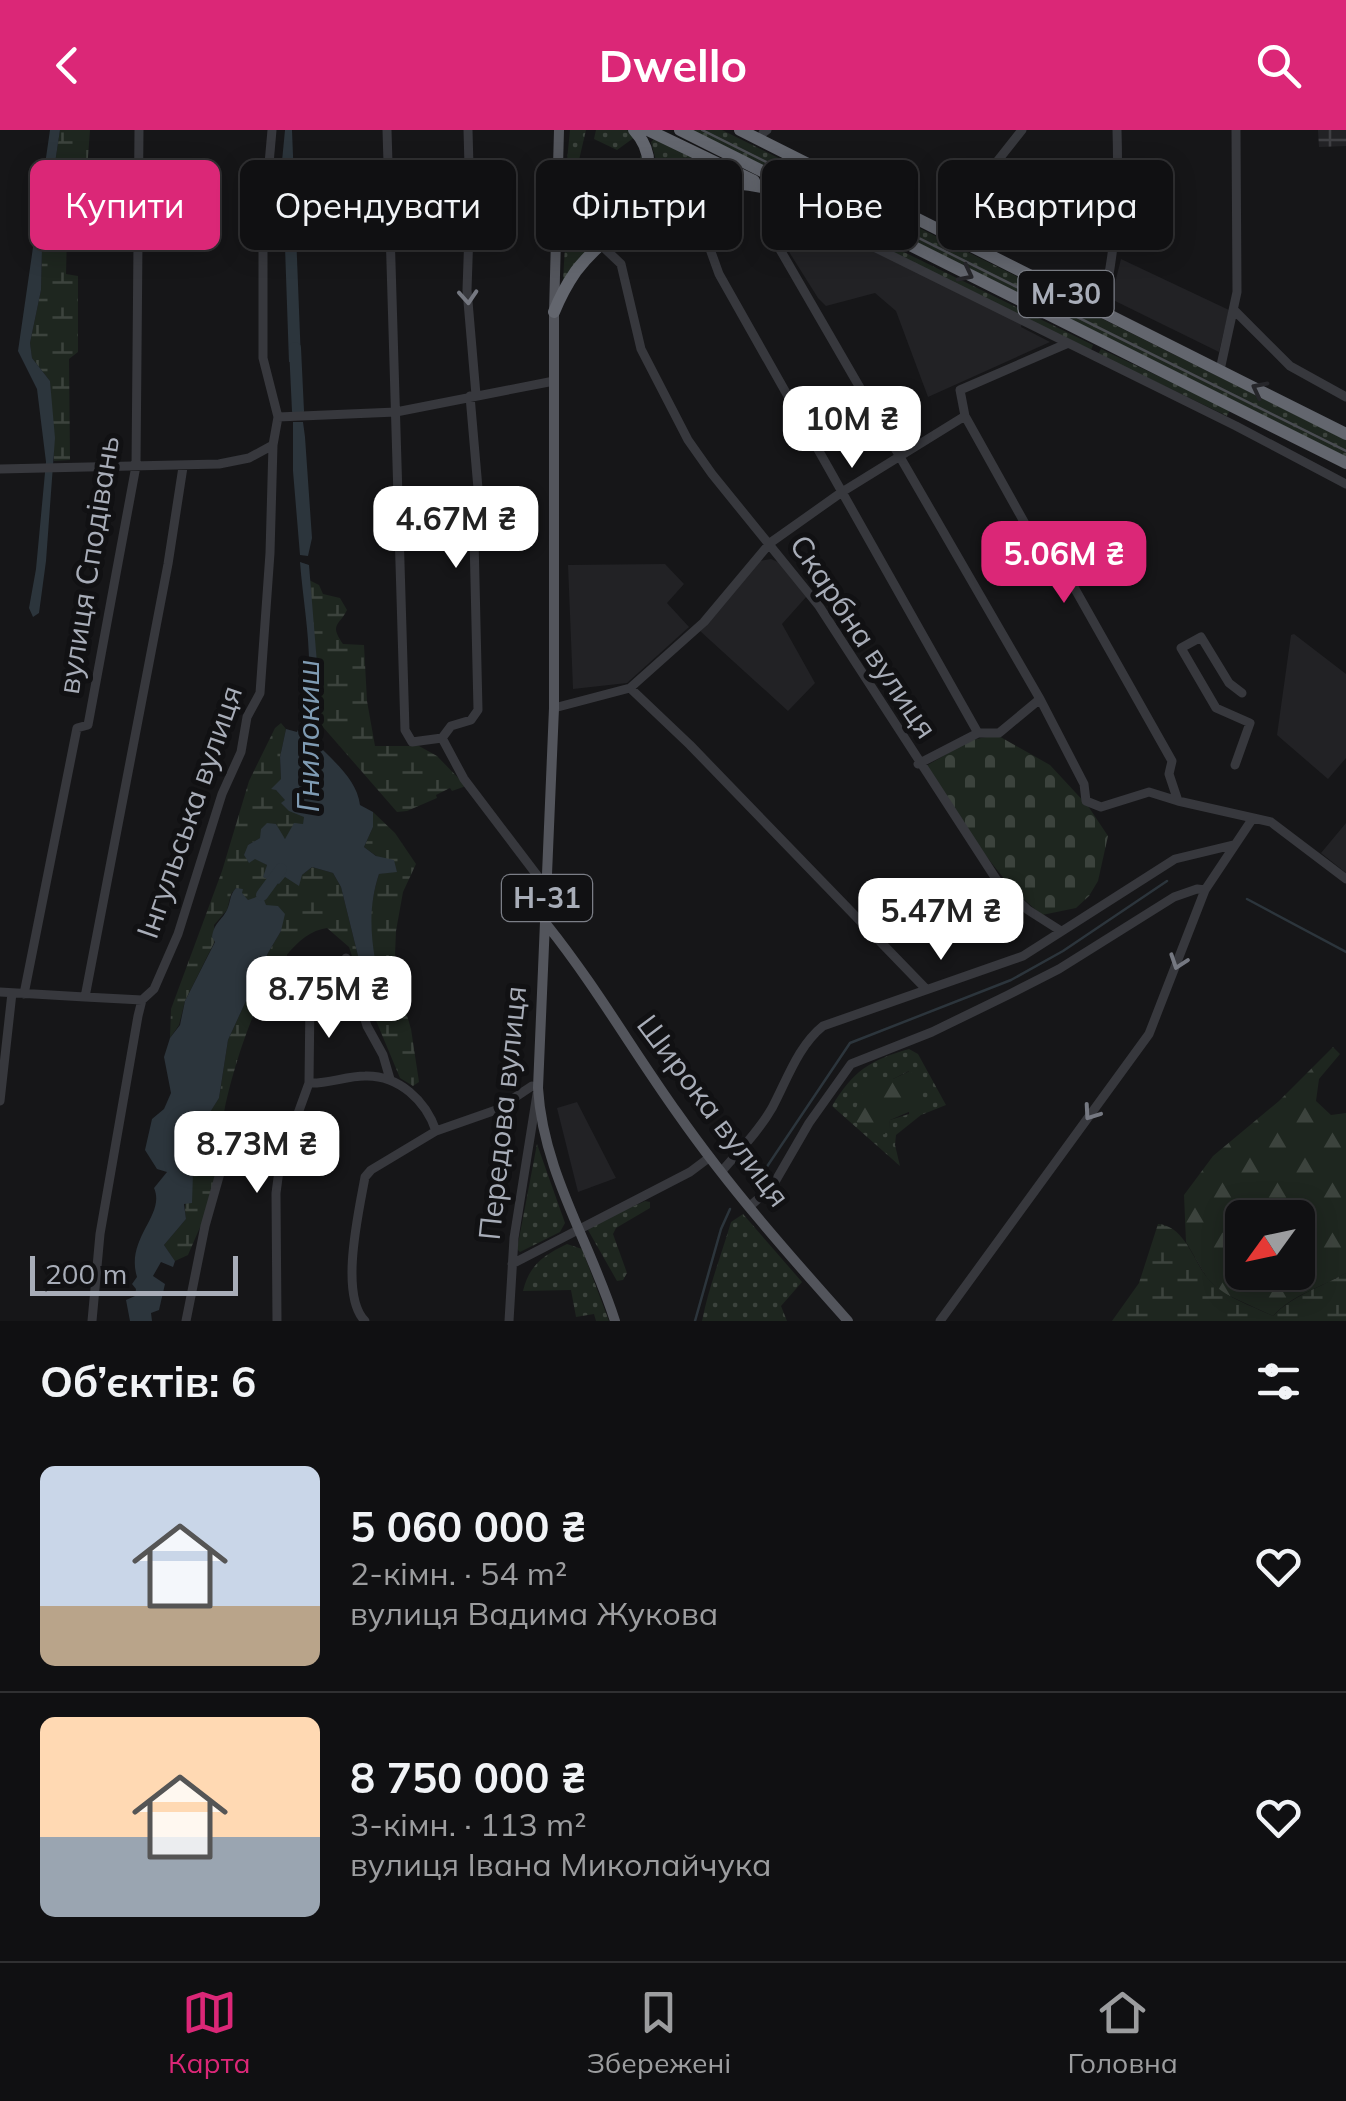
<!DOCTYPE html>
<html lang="uk">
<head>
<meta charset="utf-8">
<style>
  :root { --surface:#101012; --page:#1e1e20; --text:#f1f3f6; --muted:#9c9d9f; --line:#303032; --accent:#db2777 }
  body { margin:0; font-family:Mulish,sans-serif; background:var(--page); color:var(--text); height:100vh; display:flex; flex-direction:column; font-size:38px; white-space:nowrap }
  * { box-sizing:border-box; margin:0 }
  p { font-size:32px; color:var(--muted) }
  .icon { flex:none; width:55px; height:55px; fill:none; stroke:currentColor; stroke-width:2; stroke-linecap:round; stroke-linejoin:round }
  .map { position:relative; height:1191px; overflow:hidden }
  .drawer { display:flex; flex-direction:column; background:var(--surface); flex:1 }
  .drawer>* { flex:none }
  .banner { position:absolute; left:30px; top:30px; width:1288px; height:90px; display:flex; gap:20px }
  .needle { width:65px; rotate:237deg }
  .controls { position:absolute; left:1225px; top:1070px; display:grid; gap:20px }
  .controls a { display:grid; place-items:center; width:90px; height:90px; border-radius:15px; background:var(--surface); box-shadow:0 5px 25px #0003,0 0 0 2px var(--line); font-size:50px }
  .scale { position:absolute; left:30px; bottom:25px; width:208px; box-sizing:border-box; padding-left:10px; border:5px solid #a8adb8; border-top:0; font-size:28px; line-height:35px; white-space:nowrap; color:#a8adb8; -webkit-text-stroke:8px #111113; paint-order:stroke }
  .price { position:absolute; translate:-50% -85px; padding:0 22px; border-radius:20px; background:#fff; color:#222; font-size:32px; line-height:65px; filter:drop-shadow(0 2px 5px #0008) }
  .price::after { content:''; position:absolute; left:50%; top:60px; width:30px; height:22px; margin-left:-15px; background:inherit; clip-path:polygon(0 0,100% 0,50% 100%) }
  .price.active { background:var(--accent); color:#fff }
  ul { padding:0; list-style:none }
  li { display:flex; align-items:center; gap:30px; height:250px; padding:0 40px }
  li+li { border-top:2px solid var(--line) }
  li span { display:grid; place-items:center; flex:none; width:280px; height:200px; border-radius:15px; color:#555 }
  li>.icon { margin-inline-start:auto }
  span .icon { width:120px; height:120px; fill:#fffc; stroke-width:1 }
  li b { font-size:42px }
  h2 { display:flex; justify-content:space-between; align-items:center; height:120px; padding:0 40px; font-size:42px }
  .chip { padding:0 35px; border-radius:15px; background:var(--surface); box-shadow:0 5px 25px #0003,0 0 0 2px var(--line); font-size:35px; line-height:90px }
  .chip.active { background:var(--accent); color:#fff }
  header { display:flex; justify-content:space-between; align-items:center; height:130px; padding:0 40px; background:var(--accent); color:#fff; font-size:45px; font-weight:700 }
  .tabs { display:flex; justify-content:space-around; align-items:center; height:140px; border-top:2px solid var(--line); background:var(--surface); font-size:28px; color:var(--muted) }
  .tabs a { display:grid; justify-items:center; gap:5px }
  .tabs .active { color:var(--accent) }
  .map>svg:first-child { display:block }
  .built { fill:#222225 }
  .industrial { fill:url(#industrial-grid) }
  .grass { fill:url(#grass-dots); fill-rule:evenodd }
  .forest { fill:url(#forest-firs); fill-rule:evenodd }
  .wetland { fill:url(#wetland-marsh) }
  .cemetery { fill:url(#cemetery-stones) }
  .water { fill:#2c353c }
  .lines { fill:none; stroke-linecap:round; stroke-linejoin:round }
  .stream { stroke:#2c353c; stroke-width:2.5 }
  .river { stroke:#2c353c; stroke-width:12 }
  .minor { stroke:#37383d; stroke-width:9 }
  .major { stroke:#53555c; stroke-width:10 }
  .highway { stroke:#63666e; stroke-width:12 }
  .tram { stroke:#4a4c52; stroke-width:2.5 }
  .oneway { stroke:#26262a }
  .oneway2 { stroke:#757881 }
  .labels { text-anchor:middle; stroke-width:10; stroke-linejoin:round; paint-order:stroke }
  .shield { fill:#111113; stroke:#7b7e86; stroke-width:2.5 }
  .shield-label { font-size:28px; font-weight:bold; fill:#a8adb8 }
  .street-label { font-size:30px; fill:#a8adb8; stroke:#111113 }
  .water-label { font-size:32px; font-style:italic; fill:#7f9bb3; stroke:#111113 }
</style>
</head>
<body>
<header><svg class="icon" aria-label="back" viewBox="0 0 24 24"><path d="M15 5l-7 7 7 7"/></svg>Dwello<svg class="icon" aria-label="search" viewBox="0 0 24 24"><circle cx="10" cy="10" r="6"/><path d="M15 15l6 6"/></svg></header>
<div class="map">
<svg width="1346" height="1191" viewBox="0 0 1346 1191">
  <defs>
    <pattern id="industrial-grid" width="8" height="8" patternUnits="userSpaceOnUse" patternTransform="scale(2.5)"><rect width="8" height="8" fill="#222225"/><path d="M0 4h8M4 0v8" fill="none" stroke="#3f3f43"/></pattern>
    <pattern id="grass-dots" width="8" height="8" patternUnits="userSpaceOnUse" patternTransform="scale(2.5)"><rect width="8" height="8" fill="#1e261f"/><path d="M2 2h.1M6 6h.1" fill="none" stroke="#3c433d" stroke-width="1.8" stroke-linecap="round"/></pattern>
    <pattern id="forest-firs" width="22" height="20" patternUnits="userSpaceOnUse" patternTransform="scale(2.5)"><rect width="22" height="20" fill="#1e261f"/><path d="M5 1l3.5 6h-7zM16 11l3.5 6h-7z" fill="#3c433d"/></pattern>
    <pattern id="wetland-marsh" width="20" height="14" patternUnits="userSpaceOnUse" patternTransform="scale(2.5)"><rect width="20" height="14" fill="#1e261f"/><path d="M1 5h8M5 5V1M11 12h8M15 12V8" fill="none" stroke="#3c433d"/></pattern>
    <pattern id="cemetery-stones" width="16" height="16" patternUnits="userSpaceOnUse" patternTransform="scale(2.5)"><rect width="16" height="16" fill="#1e261f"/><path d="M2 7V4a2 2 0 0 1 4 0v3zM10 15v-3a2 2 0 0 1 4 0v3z" fill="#3c433d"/></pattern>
  </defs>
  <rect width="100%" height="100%" fill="#161618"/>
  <!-- built -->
  <path class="built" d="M796,85L845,110L847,106L1022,193L1021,197L1050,212L928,267L896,181L875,163L826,176L818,168L774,98Z
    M1121,129L1229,180L1219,222L1111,169Z
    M771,429L785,435L807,466L782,494L815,553L788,581L700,501L759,431Z
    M665,434L684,454L667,473L689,497L627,553L573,559L568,435Z
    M1294,504L1346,544V628L1328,649L1277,605L1291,505Z
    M1346,693V743L1321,723Z
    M577,972L616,1048L578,1062L557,978Z"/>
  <!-- industrial -->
  <path class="industrial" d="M1318,0H1346V16L1319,17Z"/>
  <!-- grass -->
  <path class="grass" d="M570,0H586L572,60C583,72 593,75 609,76L629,58L641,25L645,45C623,72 610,92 573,78L564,61Z
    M596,0H627L635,7L617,20L594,9Z
    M689,0H722L1346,310V327Z
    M654,9L733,48L700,50L656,69L659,42L651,12Z
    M646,63L639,76L595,113L563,151L567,81L583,92Z
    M851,96L1093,215L1091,220L849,101Z
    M1101,219L1230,280L1227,286L1098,224Z
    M909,919L918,924L946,975L921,985L896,1005L895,1015L900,1036L832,976C853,941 870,930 909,919ZM909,941V984L890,990L889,1000L893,949Z
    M537,1014L565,1093L560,1102L520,1122L517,1119Z
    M645,1071L650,1072V1078L616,1098L613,1104L627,1143L623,1150L617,1151L588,1100C601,1085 627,1080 645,1071Z
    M743,1084L802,1152L781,1176L787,1191H702C709,1156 721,1126 731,1092Z
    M567,1114L582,1119L609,1191H596L594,1184L576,1187L571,1160L523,1161C529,1135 544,1125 567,1114Z"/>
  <!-- forest -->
  <path class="forest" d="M1333,917L1340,924L1319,949L1316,971L1331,985L1346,983V1143C1322,1157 1291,1165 1273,1186L1221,1162L1207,1148L1186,1112L1184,1065L1213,1026L1279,971ZM1242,1088H1298V1142H1242Z
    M910,941L919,952L918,978L890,990L885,1004C870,1008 858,999 853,984L866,957L883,947L893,949Z"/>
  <!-- wetland -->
  <path class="wetland" d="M60,0H90L84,81L74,82L75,102L67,104L66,144L78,146V222L69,229L70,330L54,331L50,251L32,228L30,213L41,160L42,119Z
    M309,450L319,455L323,464L340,468L347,480C339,496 329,494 343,514L364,515L367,571L375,616H419L437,626L466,656L452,661L450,658L436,665L437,668L407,681L397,682L316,589L320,570Z
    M281,593L286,599L280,627L281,649L276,660L305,687L303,695L285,709L279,703L260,708L248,715L255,728L267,735L264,747L278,754L285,746L302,745L312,737L333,743L341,757L360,834L377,866C377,848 373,835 371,818C368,795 372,765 379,744L397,741L364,717L373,697V682L395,703L416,734L403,762L396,801L395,825L398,855L411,899L419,952L413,956L400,948L362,857L349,817L327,798C271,805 235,931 225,977C218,1009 219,1044 209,1075C203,1092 195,1108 188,1125L175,1131L164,1115L186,1089C182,1064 191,1044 208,1027L209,984L219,968L228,910L268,823L281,801L266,775L248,770L236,758L231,764L227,780L214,795L215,811L185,871L179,895L170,908L171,879L222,741L249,651L275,598Z
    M1158,1094C1186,1096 1194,1134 1210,1151C1226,1168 1252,1176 1273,1186C1292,1166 1321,1157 1346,1143V1191H1112L1139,1153Z"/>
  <!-- cemetery -->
  <path class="cemetery" d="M997,605L1050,635L1088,676L1108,706L1098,751L1089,766L1076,778L1042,785C992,745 961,689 926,636L971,610Z"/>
  <!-- water -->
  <path class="water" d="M50,0H60L42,119L41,160L30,213L32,228L50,251L55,308L46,431L39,483L33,487L29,478L36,439L46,332L37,259L18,221Z
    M285,0H292L301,231L289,232L282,31Z
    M293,292H303L305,307L312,408L308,426L300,425L293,341Z
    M300,432L309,435L320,570L314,611C332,630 357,649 360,675L373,682V697L364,717L376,726L394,730L397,742L379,744C365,786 373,825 383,867H377L360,834L341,757L333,743L312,737L302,745L299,756L285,747L279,754L263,747L267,735L255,729L249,733L244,725L248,715L260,708L261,699L267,693L276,694L285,709L294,693L303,694L304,687L289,681L281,673L285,670L276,660L271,659L281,649L280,627L286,599L297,602C320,551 304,487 300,432Z
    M236,758L243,759L242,763L248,770L262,765L266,775L278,776L285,784L281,801L268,823L228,910L219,968L209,984L208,1027L193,1043L192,1073L184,1074L186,1089L164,1115L175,1131L173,1137L161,1132L153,1146L165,1154L159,1180L151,1183L152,1191H130L126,1170L135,1166L136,1159L132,1154L137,1147C125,1108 166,1085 154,1058L167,1042L157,1039L145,1020L152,989L164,979L171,963L164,927L170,908L180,895L185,871L215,812L212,807C214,793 221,791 227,780C231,771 229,766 236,758Z"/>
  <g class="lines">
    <!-- stream -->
    <path class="stream" d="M1247,769L1346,822
      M756,1053L850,913L1011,850L1063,821L1167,751
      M695,1191L721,1099L730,1079"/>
    <!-- river -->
    <path class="river" d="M295,218L298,281
      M262,765L281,739"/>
    <!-- minor -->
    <path class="minor" d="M387,0L405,600L412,612L442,608
      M468,0L470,73L467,160L476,265
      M763,3L767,0
      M980,53L1099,115L1110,93
      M770,61L793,77L1236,296L1346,354
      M709,82L710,119L719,144L978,603
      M767,97L1040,569L1084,654L1086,671L1101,677L1149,662L1178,671
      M952,106L980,53L1022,0
      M601,115L621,134L641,219L688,310L712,344L819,476L998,752L1028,780L1061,801
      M1234,180L1290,236L1346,267
      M1102,182C1116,116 1119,67 1117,0
      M1066,214L960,260L965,286L1033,408L1053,420L1172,631L1169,644L1178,671L1271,692L1346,749
      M1220,240L1237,162L1236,0
      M278,287L396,282L554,251
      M0,339L219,334L249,328L273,315
      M630,558L690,615L926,859
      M554,578L630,558L704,492L770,413L842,362L965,286
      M442,608L451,596L471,590L478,580L474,408L479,370L470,266
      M442,608L464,649L546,757
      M918,634L978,603H999L1040,569
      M1235,635L1250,593L1216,578L1181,518L1201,507L1229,553L1242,563
      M346,828L367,896L383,925L390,949
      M0,862L85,867L168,434L183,337
      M24,864L77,598L88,595L136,336L139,0
      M85,867L142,870
      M309,953C328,954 346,946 365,946C399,945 426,971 436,1001
      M0,971L12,863
      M722,1041C739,1021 759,1001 772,978C787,950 798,916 823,896L1023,826L1175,729L1233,715
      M750,1076L772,1057L809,993L851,934L932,902L1008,865L1059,839L1174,767L1197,759L1205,760
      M512,1134L690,1042L710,1027
      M92,1191L100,1104L138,886L142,870L154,859L178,804L222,664L241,622L247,587L260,563L270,423L273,315L278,287L263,228V101L272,0
      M186,1191L205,1096L224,1029
      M277,1191L276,1063L280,1033L309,953L310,868
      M365,1191C339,1165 359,1081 365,1047L371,1040L436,1001L496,980L532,956L538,958L514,1108L509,1191
      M940,1191L1149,904L1205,760L1253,688"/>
    <!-- major -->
    <path class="major" d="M559,0L554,182V578L538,958C543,1042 590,1112 615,1191
      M547,795C595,855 633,921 678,984C729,1057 789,1125 848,1191"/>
    <!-- highway -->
    <path class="highway" d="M648,0L754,51
      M680,0L1346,333
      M740,0L1346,304
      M556,45C560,58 561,72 571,81C603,112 680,50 634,0
      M554,182C560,167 567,154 576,141C603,106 666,60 710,54C738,50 768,58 794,64"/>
    <!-- tram -->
    <path class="tram" d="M702,0L1346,321"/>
  </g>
  <!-- one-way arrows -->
  <defs><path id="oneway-chevron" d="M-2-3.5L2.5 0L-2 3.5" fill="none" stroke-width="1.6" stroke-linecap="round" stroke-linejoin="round" transform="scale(2.5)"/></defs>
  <g class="oneway">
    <use href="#oneway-chevron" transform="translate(966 144) rotate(27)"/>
    <use href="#oneway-chevron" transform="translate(1259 259) rotate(-153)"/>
  </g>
  <g class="oneway2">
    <use href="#oneway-chevron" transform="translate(468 167) rotate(86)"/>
    <use href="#oneway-chevron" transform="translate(1178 832) rotate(109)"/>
    <use href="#oneway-chevron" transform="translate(1091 983) rotate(125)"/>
  </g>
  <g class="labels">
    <!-- shield labels -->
    <g class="shield">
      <rect x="1018.5" y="141" width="95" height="46" rx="8"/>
      <rect x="502" y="745" width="90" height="46" rx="8"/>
    </g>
    <g class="shield-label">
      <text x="1066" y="174">М-30</text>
      <text x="547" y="778">Н-31</text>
    </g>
    <!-- street labels -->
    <g class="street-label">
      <text transform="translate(89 435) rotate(-81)" y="10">вулиця Сподівань</text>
      <text transform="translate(863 507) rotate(56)" y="10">Скарбна вулиця</text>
      <text transform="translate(190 682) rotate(-71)" y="10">Інгульська вулиця</text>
      <text transform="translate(713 981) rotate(53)" y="10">Широка вулиця</text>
      <text transform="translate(503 983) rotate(-84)" y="10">Передова вулиця</text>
    </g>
    <!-- water labels -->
    <g class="water-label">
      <text transform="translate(308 606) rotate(-90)" y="11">Гнилокиш</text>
    </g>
  </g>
</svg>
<div class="controls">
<a><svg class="needle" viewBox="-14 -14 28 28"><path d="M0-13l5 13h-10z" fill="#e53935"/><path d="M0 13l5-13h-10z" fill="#9c9d9f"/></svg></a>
</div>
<div class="scale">200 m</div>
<b class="price" style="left:852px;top:341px">10M ₴</b>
<b class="price" style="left:456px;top:441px">4.67M ₴</b>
<b class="price active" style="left:1064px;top:476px">5.06M ₴</b>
<b class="price" style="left:941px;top:833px">5.47M ₴</b>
<b class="price" style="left:329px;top:911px">8.75M ₴</b>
<b class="price" style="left:257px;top:1066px">8.73M ₴</b>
<div class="banner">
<a class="chip active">Купити</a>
<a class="chip">Орендувати</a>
<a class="chip">Фільтри</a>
<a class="chip">Нове</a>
<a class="chip">Квартира</a>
</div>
</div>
<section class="drawer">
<h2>Об’єктів: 6<svg class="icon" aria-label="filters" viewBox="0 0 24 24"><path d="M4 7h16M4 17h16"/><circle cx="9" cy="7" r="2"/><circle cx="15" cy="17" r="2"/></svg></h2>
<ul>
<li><span style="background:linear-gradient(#c9d6e8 70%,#b9a48a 0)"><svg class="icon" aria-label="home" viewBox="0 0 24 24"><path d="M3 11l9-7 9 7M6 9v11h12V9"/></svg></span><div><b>5 060 000 ₴</b><p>2-кімн. · 54 m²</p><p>вулиця Вадима Жукова</p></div><svg class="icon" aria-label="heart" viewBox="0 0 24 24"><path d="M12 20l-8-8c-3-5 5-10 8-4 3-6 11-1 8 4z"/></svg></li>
<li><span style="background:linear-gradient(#ffd9b3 60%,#9aa5b1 0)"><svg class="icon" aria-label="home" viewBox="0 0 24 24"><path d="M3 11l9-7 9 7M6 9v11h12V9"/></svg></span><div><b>8 750 000 ₴</b><p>3-кімн. · 113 m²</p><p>вулиця Івана Миколайчука</p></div><svg class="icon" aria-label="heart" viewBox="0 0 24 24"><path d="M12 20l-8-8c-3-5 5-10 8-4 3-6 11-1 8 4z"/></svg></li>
</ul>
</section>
<nav class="tabs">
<a class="active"><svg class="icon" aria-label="map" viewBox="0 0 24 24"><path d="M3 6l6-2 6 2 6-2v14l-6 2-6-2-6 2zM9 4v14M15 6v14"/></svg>Карта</a>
<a><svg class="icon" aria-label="saved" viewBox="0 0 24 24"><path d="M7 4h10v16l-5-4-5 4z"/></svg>Збережені</a>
<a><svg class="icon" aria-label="home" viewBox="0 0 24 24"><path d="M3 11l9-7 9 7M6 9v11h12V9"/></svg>Головна</a>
</nav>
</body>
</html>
